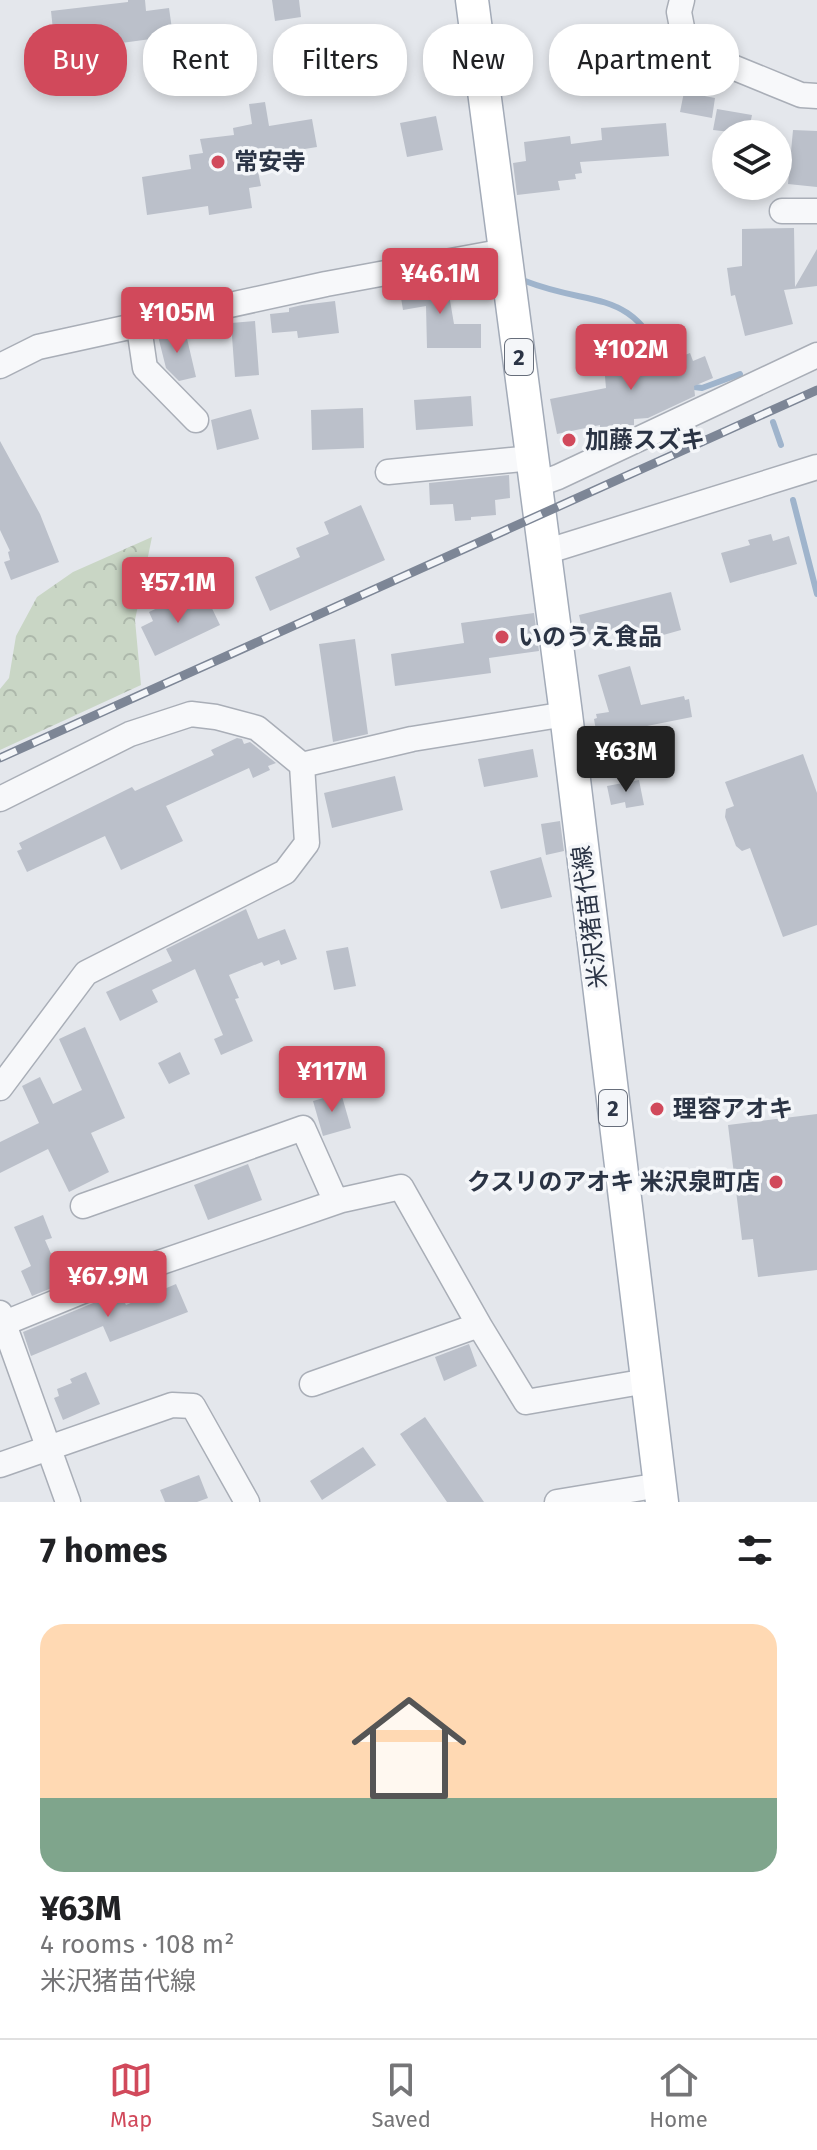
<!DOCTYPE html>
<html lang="en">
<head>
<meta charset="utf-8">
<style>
  :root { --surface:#fff; --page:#f2f2f2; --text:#202124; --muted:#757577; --line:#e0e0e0; --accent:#d1495b }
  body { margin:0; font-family:"Fira Sans","Noto Sans JP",sans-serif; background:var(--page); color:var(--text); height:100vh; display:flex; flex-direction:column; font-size:30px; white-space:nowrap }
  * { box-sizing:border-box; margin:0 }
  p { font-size:26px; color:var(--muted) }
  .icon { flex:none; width:44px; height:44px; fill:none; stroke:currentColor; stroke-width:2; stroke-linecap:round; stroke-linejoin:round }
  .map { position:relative; height:1502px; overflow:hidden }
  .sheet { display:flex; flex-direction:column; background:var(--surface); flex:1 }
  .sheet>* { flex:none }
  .banner { position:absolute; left:24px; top:24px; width:770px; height:72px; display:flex; gap:16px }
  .buttons { position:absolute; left:712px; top:120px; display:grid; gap:16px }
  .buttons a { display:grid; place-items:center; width:80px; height:80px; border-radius:50%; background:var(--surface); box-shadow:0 4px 12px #0003; font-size:40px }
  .price { position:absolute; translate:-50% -68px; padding:0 18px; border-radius:8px; background:var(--accent); color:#fff; font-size:26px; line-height:52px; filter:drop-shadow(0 2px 4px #0008) }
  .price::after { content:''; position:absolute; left:50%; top:48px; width:24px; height:18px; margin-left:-12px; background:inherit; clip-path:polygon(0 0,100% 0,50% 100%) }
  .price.selected { background:#222; color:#fff }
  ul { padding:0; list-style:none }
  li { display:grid; align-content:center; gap:16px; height:424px; padding:0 40px }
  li+li { border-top:2px solid var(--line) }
  li span { display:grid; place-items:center; height:248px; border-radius:24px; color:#555 }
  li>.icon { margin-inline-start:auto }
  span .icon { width:144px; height:144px; fill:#fffc; stroke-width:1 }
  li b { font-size:34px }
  h2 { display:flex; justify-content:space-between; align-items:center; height:96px; padding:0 40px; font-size:34px }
  .tag { padding:0 28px; border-radius:32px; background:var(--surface); box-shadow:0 4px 12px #0003; font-size:28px; line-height:72px }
  .tag.selected { background:var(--accent); color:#fff }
  .dock { display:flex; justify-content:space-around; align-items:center; height:112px; border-top:2px solid var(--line); background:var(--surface); font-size:22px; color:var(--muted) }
  .dock a { display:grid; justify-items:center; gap:4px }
  .dock .selected { color:var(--accent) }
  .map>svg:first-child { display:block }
  .forest { fill:url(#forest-crowns) }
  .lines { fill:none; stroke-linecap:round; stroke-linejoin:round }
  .stream { stroke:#9fb4cc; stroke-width:6 }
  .building { fill:#bbc0ca }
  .minor-casing { stroke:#a9aeb7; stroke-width:27 }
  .major-casing { stroke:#a3abb8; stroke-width:35 }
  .minor { stroke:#f7f8fa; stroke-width:24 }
  .major { stroke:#fff; stroke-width:32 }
  .rail-casing { stroke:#7d8696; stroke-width:9 }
  .rail { stroke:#f4f6f9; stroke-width:6; stroke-dasharray:18; stroke-linecap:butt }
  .poi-dot { fill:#d1495b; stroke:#f4f6f9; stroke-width:3 }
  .labels { text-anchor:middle; stroke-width:7; stroke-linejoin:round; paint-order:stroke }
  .shield { fill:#f4f6f9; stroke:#676e7b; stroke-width:2 }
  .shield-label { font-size:22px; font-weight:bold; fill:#2b3445 }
  .poi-label { font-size:24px; font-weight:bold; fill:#2b3445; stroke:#f4f6f9; text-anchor:start }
  .street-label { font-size:24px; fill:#2b3445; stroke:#f4f6f9 }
</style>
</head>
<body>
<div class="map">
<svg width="817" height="1502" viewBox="0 0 817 1502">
  <defs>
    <pattern id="forest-crowns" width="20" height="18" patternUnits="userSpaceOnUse" patternTransform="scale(2)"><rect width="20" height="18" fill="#c9d6c5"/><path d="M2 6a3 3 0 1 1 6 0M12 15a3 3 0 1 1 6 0" fill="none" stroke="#adb8ab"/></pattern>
  </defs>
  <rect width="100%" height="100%" fill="#e4e7ec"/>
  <!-- forest -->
  <path class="forest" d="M152,537L135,620L141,685L0,750V689L9,678L16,636L37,597L73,572Z"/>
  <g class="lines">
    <!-- stream -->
    <path class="stream" d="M525,281C597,309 629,285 669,368
      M687,386L702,388L740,374
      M773,422L781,445
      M793,500L817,594"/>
  </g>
  <!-- building -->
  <path class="building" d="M128,0H145L146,11L169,8L173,36L114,44L116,62L57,68L51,11L128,2Z
    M272,0H299L301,17L275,21Z
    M684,92L715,98L712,118L680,112Z
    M265,102L269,126L312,119L317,147L255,157L261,186L249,188L252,208L209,215L208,206L147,215L142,177L191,169L189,155L203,153L200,139L234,135L233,128L252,124L249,104Z
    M717,109L752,115L748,134L713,130Z
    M436,116L443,150L407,157L400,123Z
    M666,123L669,156L580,162L582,173L575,174L576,179L558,181L560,190L517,195L513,163L526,161L524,142L570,136L571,144L602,140L601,128Z
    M793,130L817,131V187L788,184Z
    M794,228L795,287L817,249V286L784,290L793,324L745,336L735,295L731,296L727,268L742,266V229Z
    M446,277L454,324H481V348H427L426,306L403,310L399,286Z
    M335,301L339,333L298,338L297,331L272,333L270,314L289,312V308L302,305Z
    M255,321L259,375L235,377L231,323Z
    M185,330L196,377L179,381L166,368L158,336Z
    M647,350L649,369L690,353L693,361L705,356L713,378L694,386L695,396L648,418L634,419V425L600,427V425L557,434L550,399L606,388L603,354Z
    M471,396L473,426L416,430L414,400Z
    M363,408L364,448L312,450L311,410Z
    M251,409L259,439L217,450L211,420Z
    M0,441L40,514L59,562L11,580L4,562L10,560L8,552L10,551L0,530Z
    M509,475L510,498L495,500L496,515L471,517V520L455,521L453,504L430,505L429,483Z
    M361,505L385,560L270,611L255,577L300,557L296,548L329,534L324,522Z
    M771,534L773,541L789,536L797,564L730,583L721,553L750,545L748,540Z
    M671,592L681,630L642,641L638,628L613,635L611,629L584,636L579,615Z
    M207,598L220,625L155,656L141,627L153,621L149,612L172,601L177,612Z
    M534,613L539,651L489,658L491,673L395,686L391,654L464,643L461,623Z
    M355,639L368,734L333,742L319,644Z
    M630,666L641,705L684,696L685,700L689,699L692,717L597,736L594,719L597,718L596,714L609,712L598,675Z
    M237,738L242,739L244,744L250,742L276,763L268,766L270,770L253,778L249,768L166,806L183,841L121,870L105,836L27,872L17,851L22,849L19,843L132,787L135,791L214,755L211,750Z
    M533,749L538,777L484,787L478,759Z
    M803,754L817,793V925L783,937L750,848L742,851L736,846L725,817L726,809L734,806L725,782Z
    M395,776L403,810L332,828L324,793Z
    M639,780L644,805L626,808L625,802L611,805L607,786Z
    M560,821L564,851L546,855L541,824Z
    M541,857L552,897L501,909L490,871Z
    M246,909L258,939L285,929L297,959L281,965L279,960L264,966L262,962L229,975L239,998L235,999L253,1041L221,1055L214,1039L223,1035L195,969L152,990L158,1002L120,1021L106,992L172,961L166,949Z
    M348,947L356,986L334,990L326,951Z
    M85,1027L125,1118L91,1133L109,1172L69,1192L48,1149L0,1173V1142L39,1123L22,1086L40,1077L53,1104L82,1090L59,1039Z
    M180,1052L190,1074L169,1084L158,1063Z
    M341,1093L351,1128L323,1136L313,1101Z
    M817,1114V1270L758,1277L753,1239L742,1240L728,1125Z
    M248,1164L262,1200L208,1220L194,1185Z
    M43,1215L52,1238L45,1240L64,1283L32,1296L21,1271L31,1266L14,1227Z
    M176,1284L188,1312L110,1342L103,1326L31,1356L23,1332L120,1292L126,1305Z
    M469,1344L477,1366L444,1381L435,1357Z
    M86,1372L100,1404L63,1420L54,1398L59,1396L57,1389L72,1383L70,1379Z
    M425,1417L484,1502H447L400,1434Z
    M363,1447L376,1465L322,1500L310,1481Z
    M199,1475L208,1498L197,1502H165L160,1490Z"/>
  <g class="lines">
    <!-- minor casing -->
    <g class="minor-casing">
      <path id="minor" d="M682,0L679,12L686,48L801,95L817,96
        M782,211H817
        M139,327L145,368L196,420
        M0,366L38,347L326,284L505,251
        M388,472L532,458
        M536,485L558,477L817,355
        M545,552L817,467
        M302,765L412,739L566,714
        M0,799L130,734L191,714L216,717L257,728L302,765L307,843L285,872L86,973L0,1088
        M83,1206L303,1128L336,1202
        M0,1313L68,1502
        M0,1325L115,1278L342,1200L401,1187L479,1325L312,1384
        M479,1325L526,1402L647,1381
        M0,1465L172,1405L193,1406L247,1502
        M557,1502L660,1485"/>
    </g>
    <!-- major casing -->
    <g class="major-casing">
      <path id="major" d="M472,0L566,714L662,1502"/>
    </g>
    <!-- minor -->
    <use href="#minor" class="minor"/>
    <!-- major -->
    <use href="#major" class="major"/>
    <!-- rail casing -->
    <g class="rail-casing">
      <path id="rail" d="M0,758L817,390"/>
    </g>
    <!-- rail -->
    <use href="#rail" class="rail"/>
  </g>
  <!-- markers -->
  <g class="poi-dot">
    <circle cx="218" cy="162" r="8"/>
    <circle cx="569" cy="440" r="8"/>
    <circle cx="502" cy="637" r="8"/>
    <circle cx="657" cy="1109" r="8"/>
    <circle cx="776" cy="1182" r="8"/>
  </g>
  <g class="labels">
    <!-- shield labels -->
    <g class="shield">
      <rect x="505" y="339" width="28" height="36" rx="6"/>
      <rect x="599" y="1090" width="28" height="36" rx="6"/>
    </g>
    <g class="shield-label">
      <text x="519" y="365">2</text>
      <text x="613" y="1116">2</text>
    </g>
    <!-- poi labels -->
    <g class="poi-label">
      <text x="234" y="170">常安寺</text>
      <text x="585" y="448">加藤スズキ</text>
      <text x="518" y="645">いのうえ食品</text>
      <text x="673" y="1117">理容アオキ</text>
      <text x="760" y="1190" text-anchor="end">クスリのアオキ 米沢泉町店</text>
    </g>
    <!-- street labels -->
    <g class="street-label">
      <text transform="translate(590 917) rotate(-97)" y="8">米沢猪苗代線</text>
    </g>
  </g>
</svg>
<div class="buttons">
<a><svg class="icon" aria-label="layers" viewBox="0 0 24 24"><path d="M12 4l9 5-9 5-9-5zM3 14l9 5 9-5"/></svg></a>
</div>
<b class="price" style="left:440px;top:316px">¥46.1M</b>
<b class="price" style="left:177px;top:355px">¥105M</b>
<b class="price" style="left:631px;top:392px">¥102M</b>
<b class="price" style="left:178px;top:625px">¥57.1M</b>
<b class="price selected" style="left:626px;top:794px">¥63M</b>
<b class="price" style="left:332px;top:1114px">¥117M</b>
<b class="price" style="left:108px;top:1319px">¥67.9M</b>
<div class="banner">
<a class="tag selected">Buy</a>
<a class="tag">Rent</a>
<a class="tag">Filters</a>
<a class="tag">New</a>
<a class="tag">Apartment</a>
</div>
</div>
<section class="sheet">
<h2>7 homes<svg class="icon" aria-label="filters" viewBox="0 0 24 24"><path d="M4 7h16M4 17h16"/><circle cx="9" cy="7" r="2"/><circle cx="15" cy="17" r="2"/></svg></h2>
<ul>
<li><span style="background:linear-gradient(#ffd9b3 70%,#7fa58c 0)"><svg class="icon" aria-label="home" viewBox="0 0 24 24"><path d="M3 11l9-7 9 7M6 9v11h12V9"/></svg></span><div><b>¥63M</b><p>4 rooms · 108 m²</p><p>米沢猪苗代線</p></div></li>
</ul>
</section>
<nav class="dock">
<a class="selected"><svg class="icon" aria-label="map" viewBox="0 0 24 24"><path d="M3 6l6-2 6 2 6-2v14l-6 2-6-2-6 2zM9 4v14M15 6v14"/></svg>Map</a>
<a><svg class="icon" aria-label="saved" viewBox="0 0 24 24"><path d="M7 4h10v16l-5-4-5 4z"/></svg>Saved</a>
<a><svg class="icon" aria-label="home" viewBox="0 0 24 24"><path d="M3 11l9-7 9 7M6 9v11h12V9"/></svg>Home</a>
</nav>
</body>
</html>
